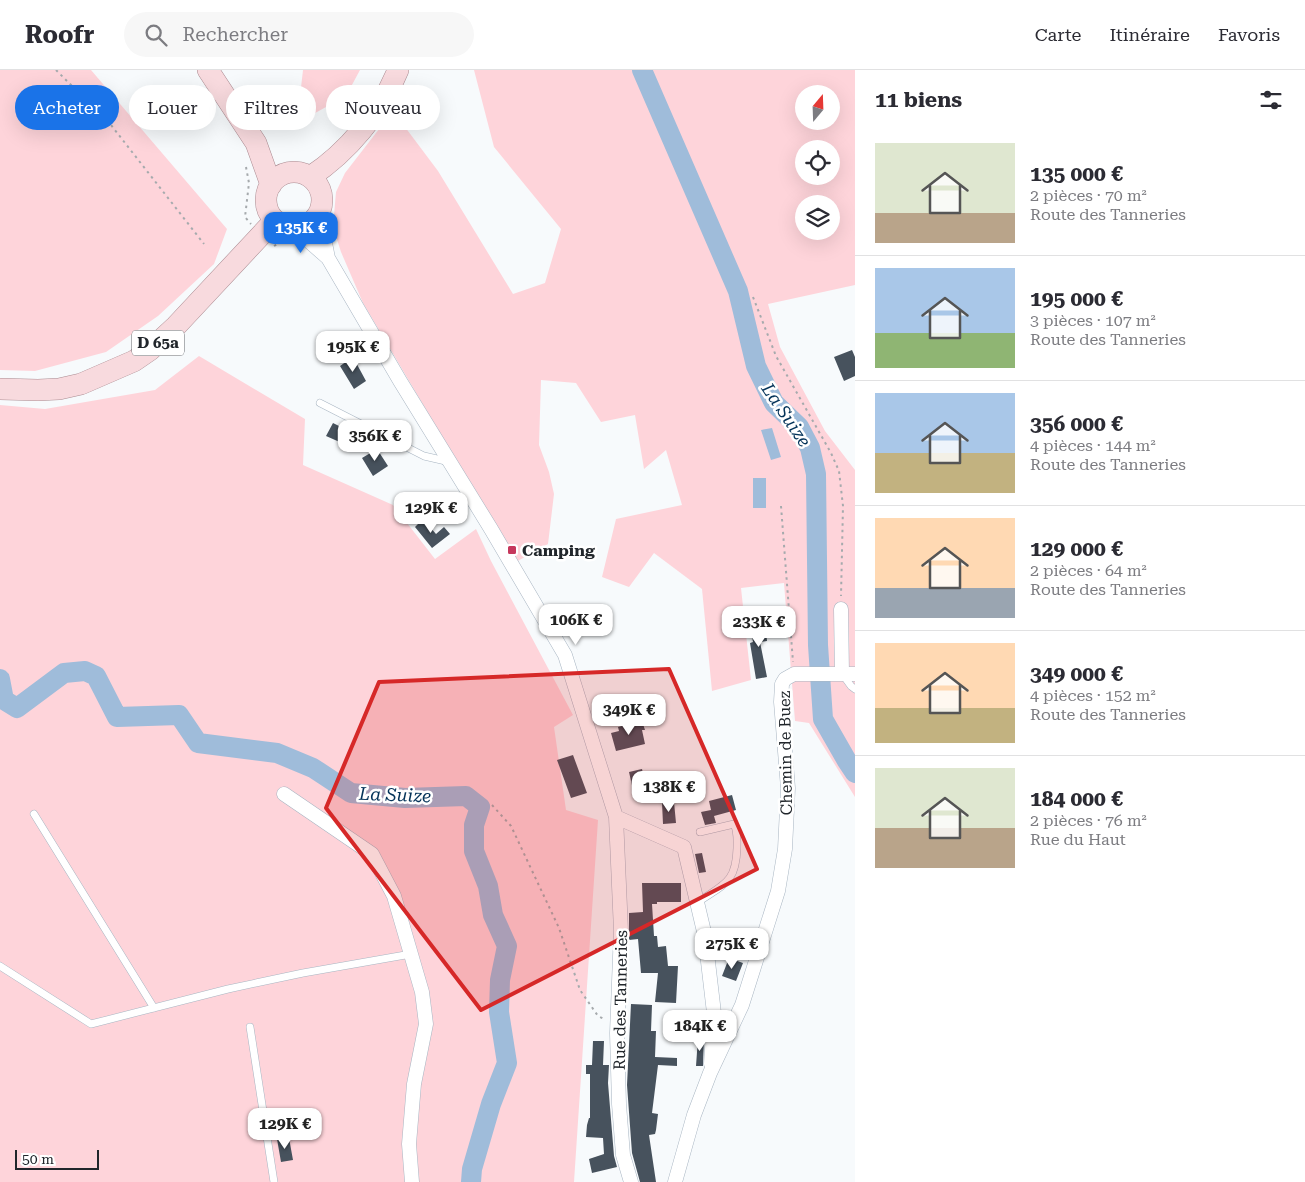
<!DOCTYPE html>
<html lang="fr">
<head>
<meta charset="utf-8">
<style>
  :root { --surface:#fff; --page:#f7f7f7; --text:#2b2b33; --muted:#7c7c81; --line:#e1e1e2; --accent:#1a73e8 }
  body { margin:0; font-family:"Roboto Serif",serif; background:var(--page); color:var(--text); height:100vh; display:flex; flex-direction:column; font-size:19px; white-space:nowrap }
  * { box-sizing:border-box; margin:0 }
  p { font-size:16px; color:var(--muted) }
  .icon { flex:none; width:28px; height:28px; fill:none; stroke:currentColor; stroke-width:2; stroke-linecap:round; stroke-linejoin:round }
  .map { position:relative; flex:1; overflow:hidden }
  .panel { display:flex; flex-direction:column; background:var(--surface); width:450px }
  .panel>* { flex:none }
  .guide { position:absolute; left:15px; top:15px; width:475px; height:45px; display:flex; gap:10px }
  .needle { width:32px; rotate:19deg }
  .tools { position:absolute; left:795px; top:15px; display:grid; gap:10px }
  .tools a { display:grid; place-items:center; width:45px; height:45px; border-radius:50%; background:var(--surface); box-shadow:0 5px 20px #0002; font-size:25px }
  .scale { position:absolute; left:15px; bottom:12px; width:84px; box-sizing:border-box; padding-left:5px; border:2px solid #21262b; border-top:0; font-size:14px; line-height:18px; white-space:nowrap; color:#21262b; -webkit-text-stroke:4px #fff; paint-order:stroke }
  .price { position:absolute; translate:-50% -42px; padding:0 11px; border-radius:10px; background:#fff; color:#222; font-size:16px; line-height:32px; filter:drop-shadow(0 1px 2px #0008) }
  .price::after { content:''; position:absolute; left:50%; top:30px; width:15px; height:11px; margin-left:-8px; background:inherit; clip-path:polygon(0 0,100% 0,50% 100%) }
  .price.selected { background:var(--accent); color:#fff }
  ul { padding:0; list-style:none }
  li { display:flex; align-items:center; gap:15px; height:125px; padding:0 20px }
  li+li { border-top:1px solid var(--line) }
  li span { display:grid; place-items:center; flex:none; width:140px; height:100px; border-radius:0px; color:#555 }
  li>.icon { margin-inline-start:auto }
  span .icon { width:60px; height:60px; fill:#fffc; stroke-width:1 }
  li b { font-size:21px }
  h2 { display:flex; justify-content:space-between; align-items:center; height:60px; padding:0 20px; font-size:21px }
  .tag { padding:0 18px; border-radius:22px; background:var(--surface); box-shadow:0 5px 20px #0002; font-size:18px; line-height:45px }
  .tag.selected { background:var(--accent); color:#fff }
  header { display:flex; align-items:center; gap:30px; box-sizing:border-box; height:70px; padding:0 25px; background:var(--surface); border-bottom:1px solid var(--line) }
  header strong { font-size:24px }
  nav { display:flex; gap:28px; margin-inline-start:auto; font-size:18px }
  .search { width:350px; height:45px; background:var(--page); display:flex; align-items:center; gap:12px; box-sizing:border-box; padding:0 18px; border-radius:28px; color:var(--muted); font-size:19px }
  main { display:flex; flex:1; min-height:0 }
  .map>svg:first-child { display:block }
  .green { fill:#fed4da; fill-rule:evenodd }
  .water { fill:#9fbcda }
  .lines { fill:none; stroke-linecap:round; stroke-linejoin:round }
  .river { stroke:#9fbcda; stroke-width:20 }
  .building { fill:#47525d }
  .service-casing { stroke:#a8b5c2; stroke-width:8 }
  .minor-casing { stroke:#a8b5c2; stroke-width:15 }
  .primary-casing { stroke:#aa8b91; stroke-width:22 }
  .path { stroke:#a6aaad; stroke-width:2; stroke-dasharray:2.5 4; stroke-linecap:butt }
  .service { stroke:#fff; stroke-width:7 }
  .minor { stroke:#fff; stroke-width:14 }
  .primary { stroke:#f8dade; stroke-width:21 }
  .marked { fill:#d62828; fill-opacity:0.2; stroke:#d62828; stroke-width:4; stroke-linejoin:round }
  .poi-dot { fill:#c6375c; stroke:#fff; stroke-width:2 }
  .labels { text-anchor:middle; stroke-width:5; stroke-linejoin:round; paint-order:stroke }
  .shield { fill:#fff; stroke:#64676b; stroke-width:1 }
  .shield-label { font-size:15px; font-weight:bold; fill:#21262b }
  .poi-label { font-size:16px; font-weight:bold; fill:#21262b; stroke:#fff; text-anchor:start }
  .street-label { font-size:16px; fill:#21262b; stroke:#fff }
  .water-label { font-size:18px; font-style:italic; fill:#043359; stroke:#fff }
</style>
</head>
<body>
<header>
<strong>Roofr</strong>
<div class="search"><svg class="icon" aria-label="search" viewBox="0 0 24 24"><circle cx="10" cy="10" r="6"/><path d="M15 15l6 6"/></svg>Rechercher</div>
<nav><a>Carte</a><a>Itinéraire</a><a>Favoris</a></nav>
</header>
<main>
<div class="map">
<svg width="855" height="1112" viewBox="0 0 855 1112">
  <rect width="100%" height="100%" fill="#f7fafc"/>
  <!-- green -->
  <path class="green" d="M0,0H91L227,159L214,194L158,246L106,282L35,301L0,300Z
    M303,0H360L346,26L297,53Z
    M474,0H855V215L768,234L780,277L825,361L855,400V727L809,653L795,651L784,513L741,518L751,610L712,621L702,519L654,483L629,517L602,507L616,449L682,435L666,380L644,399L635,345L601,352L576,313L541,310L539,375L549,402L554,424L548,474L516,492L363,233L341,182L333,157L336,122L345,103L393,41L438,101L513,224L545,213L561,159L494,77ZM804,24H831V51H804ZM804,79H831V106H804ZM804,134H831V161H804Z
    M199,286L305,349L303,395L393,435L435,489L476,459L491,491L573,645L554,657L566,740L598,750L574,1112H0V335L45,339L155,320Z"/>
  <!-- water -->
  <path class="water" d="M772,358L781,387L771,390L761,360Z
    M753,408H766V438H753Z"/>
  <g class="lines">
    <!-- river -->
    <path class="river" d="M642,0L738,221L756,296L774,333L799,357L810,378L816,404L818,575L823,649L847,691L855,703
      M0,609L4,630L17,638L64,603L85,601L96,606L117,647L179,645L198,673L277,683L313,698L351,723L405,728L466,726L480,737L474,755V781L488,816L493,845L507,876L500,910L499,942L507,993L491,1034L472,1099L471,1112"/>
  </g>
  <!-- building -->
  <path class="building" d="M852,280L855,287V306L844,311L834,287Z
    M353,287L366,311L354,319L340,296Z
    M333,353L357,365L351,377L326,366Z
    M377,379L388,396L373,406L362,388Z
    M423,449L436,464L444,457L450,464L432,478L415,457Z
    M765,549L767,571L760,572L767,607L756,609L750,573L753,572L751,561L755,560L753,551Z
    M642,651L645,660H642L645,674L616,681L611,663L619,661L618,657Z
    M573,685L587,723L571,728L557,690Z
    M642,699L646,716L633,720L629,702Z
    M732,725L736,740L714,746L716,753L705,755L701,742L711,740L709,731Z
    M674,732L676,753L663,754L662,733Z
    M702,783L706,802L699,803L695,784Z
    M642,813H681V832H657V834H652L654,866H657L658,877L666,876L668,896H678L676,933L655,932L658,903H641L638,869L629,870V843L643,842Z
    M729,888L743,893L736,911L722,906Z
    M631,934L652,935L651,961H656L655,987L677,988V996L658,995L652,1043L658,1044L656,1060L655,1064L649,1065L656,1112H640L632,1083L627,1015Z
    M698,968H704L703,996H696Z
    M593,971H604L603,995H609L608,1013L614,1086L617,1097L592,1103L589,1089L604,1084L603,1068L586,1067L587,1055L589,1048H590V1004H586V995H592Z
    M289,1068L293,1090L281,1092L277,1069Z"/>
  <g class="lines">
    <!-- service casing -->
    <g class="service-casing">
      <path id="service" d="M320,333L424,386L450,392
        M843,605L851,616L855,619
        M34,744L154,938
        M698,832C724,814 736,813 737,778C737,770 738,762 734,754L700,762
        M0,896L91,954L228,919L303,903L411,884
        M250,957L274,1112"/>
    </g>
    <!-- minor casing -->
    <g class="minor-casing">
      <path id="minor" d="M319,143L328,188
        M294,158L328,188L400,311L491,459L565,585L616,747L621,861L617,963L619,1034L623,1085L631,1112
        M841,539L842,604
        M284,724L372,784L394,826L422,922L426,954L414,1014L409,1074L412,1112
        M616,747L684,777L705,866L714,943L711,994
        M675,1112L694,1045L710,1003L742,935L778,821L785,779L788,718L781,632L782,614L785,609L794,604H855"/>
    </g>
    <!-- primary casing -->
    <g class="primary-casing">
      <path id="primary" d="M208,0L256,73L271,115
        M266 130a28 28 0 1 1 56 0a28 28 0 1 1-56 0Z
        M310,107C348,82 381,42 398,0
        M0,319L38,320L59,319L81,314L134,291L150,280L176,256L275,150"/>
    </g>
    <!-- path -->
    <path class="path" d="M56,0L111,55L204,174
      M246,97L249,113L245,147L251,154
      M274,176L283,171L290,172
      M753,227L776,286L831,383L839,401L843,436L841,526
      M781,436L793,592
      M492,735L511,756L559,858L580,920L598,946L604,949"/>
    <!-- service -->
    <use href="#service" class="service"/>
    <!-- minor -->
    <use href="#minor" class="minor"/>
    <!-- primary -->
    <use href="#primary" class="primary"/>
  </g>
  <!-- marked area -->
  <path class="marked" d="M669,599L757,799L481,940L326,738L379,612Z"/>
  <!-- markers -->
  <rect class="poi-dot" x="507" y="475" width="10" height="10" rx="2.5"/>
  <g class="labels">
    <!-- shield labels -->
    <rect class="shield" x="132" y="260.5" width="52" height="25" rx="4"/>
    <g class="shield-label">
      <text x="158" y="278">D 65a</text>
    </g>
    <!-- poi labels -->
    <g class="poi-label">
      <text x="522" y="486">Camping</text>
    </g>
    <!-- street labels -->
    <g class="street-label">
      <text transform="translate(785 683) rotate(-91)" y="6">Chemin de Buez</text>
      <text transform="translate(620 930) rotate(-89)" y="6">Rue des Tanneries</text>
    </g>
    <!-- water labels -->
    <g class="water-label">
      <text transform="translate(786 345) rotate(56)" y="6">La Suize</text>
      <text transform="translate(395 725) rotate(2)" y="6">La Suize</text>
    </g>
  </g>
</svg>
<div class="tools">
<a><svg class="needle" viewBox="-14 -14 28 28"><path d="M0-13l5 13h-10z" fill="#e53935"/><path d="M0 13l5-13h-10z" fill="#7c7c81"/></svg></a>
<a><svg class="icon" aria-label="locate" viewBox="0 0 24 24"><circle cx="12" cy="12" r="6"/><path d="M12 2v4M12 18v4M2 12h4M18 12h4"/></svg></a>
<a><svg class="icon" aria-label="layers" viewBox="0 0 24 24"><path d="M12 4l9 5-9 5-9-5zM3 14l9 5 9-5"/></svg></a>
</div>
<div class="scale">50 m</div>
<b class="price selected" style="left:301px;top:184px">135K €</b>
<b class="price" style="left:353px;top:303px">195K €</b>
<b class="price" style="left:375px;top:392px">356K €</b>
<b class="price" style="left:431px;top:464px">129K €</b>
<b class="price" style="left:576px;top:576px">106K €</b>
<b class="price" style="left:759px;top:578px">233K €</b>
<b class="price" style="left:629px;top:666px">349K €</b>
<b class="price" style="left:669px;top:743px">138K €</b>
<b class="price" style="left:732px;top:900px">275K €</b>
<b class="price" style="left:700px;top:982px">184K €</b>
<b class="price" style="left:285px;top:1080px">129K €</b>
<div class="guide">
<a class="tag selected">Acheter</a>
<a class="tag">Louer</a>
<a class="tag">Filtres</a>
<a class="tag">Nouveau</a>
</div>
</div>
<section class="panel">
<h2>11 biens<svg class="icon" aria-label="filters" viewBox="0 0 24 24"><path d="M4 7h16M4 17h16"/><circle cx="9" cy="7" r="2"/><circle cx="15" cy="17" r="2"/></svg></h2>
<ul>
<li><span style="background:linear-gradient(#dfe7d0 70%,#b9a48a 0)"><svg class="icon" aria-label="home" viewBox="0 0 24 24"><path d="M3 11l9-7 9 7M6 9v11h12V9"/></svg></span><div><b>135 000 €</b><p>2 pièces · 70 m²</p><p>Route des Tanneries</p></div></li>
<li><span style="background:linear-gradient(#a9c7e8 65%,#8fb573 0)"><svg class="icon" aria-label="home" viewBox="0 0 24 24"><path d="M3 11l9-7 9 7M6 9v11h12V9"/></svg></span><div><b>195 000 €</b><p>3 pièces · 107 m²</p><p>Route des Tanneries</p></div></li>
<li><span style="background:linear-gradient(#a9c7e8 60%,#c2b280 0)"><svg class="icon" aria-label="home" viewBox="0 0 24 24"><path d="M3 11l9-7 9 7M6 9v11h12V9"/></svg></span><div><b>356 000 €</b><p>4 pièces · 144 m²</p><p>Route des Tanneries</p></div></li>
<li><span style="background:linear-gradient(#ffd9b3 70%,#9aa5b1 0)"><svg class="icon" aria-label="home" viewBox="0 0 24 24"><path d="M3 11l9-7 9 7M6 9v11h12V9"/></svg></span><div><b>129 000 €</b><p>2 pièces · 64 m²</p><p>Route des Tanneries</p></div></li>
<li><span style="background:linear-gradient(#ffd9b3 65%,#c2b280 0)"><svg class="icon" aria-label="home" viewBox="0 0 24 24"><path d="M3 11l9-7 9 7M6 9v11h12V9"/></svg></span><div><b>349 000 €</b><p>4 pièces · 152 m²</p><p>Route des Tanneries</p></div></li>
<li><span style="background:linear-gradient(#dfe7d0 60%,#b9a48a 0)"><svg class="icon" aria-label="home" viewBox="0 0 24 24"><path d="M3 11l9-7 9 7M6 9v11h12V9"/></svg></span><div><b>184 000 €</b><p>2 pièces · 76 m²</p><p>Rue du Haut</p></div></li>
</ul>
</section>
</main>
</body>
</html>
